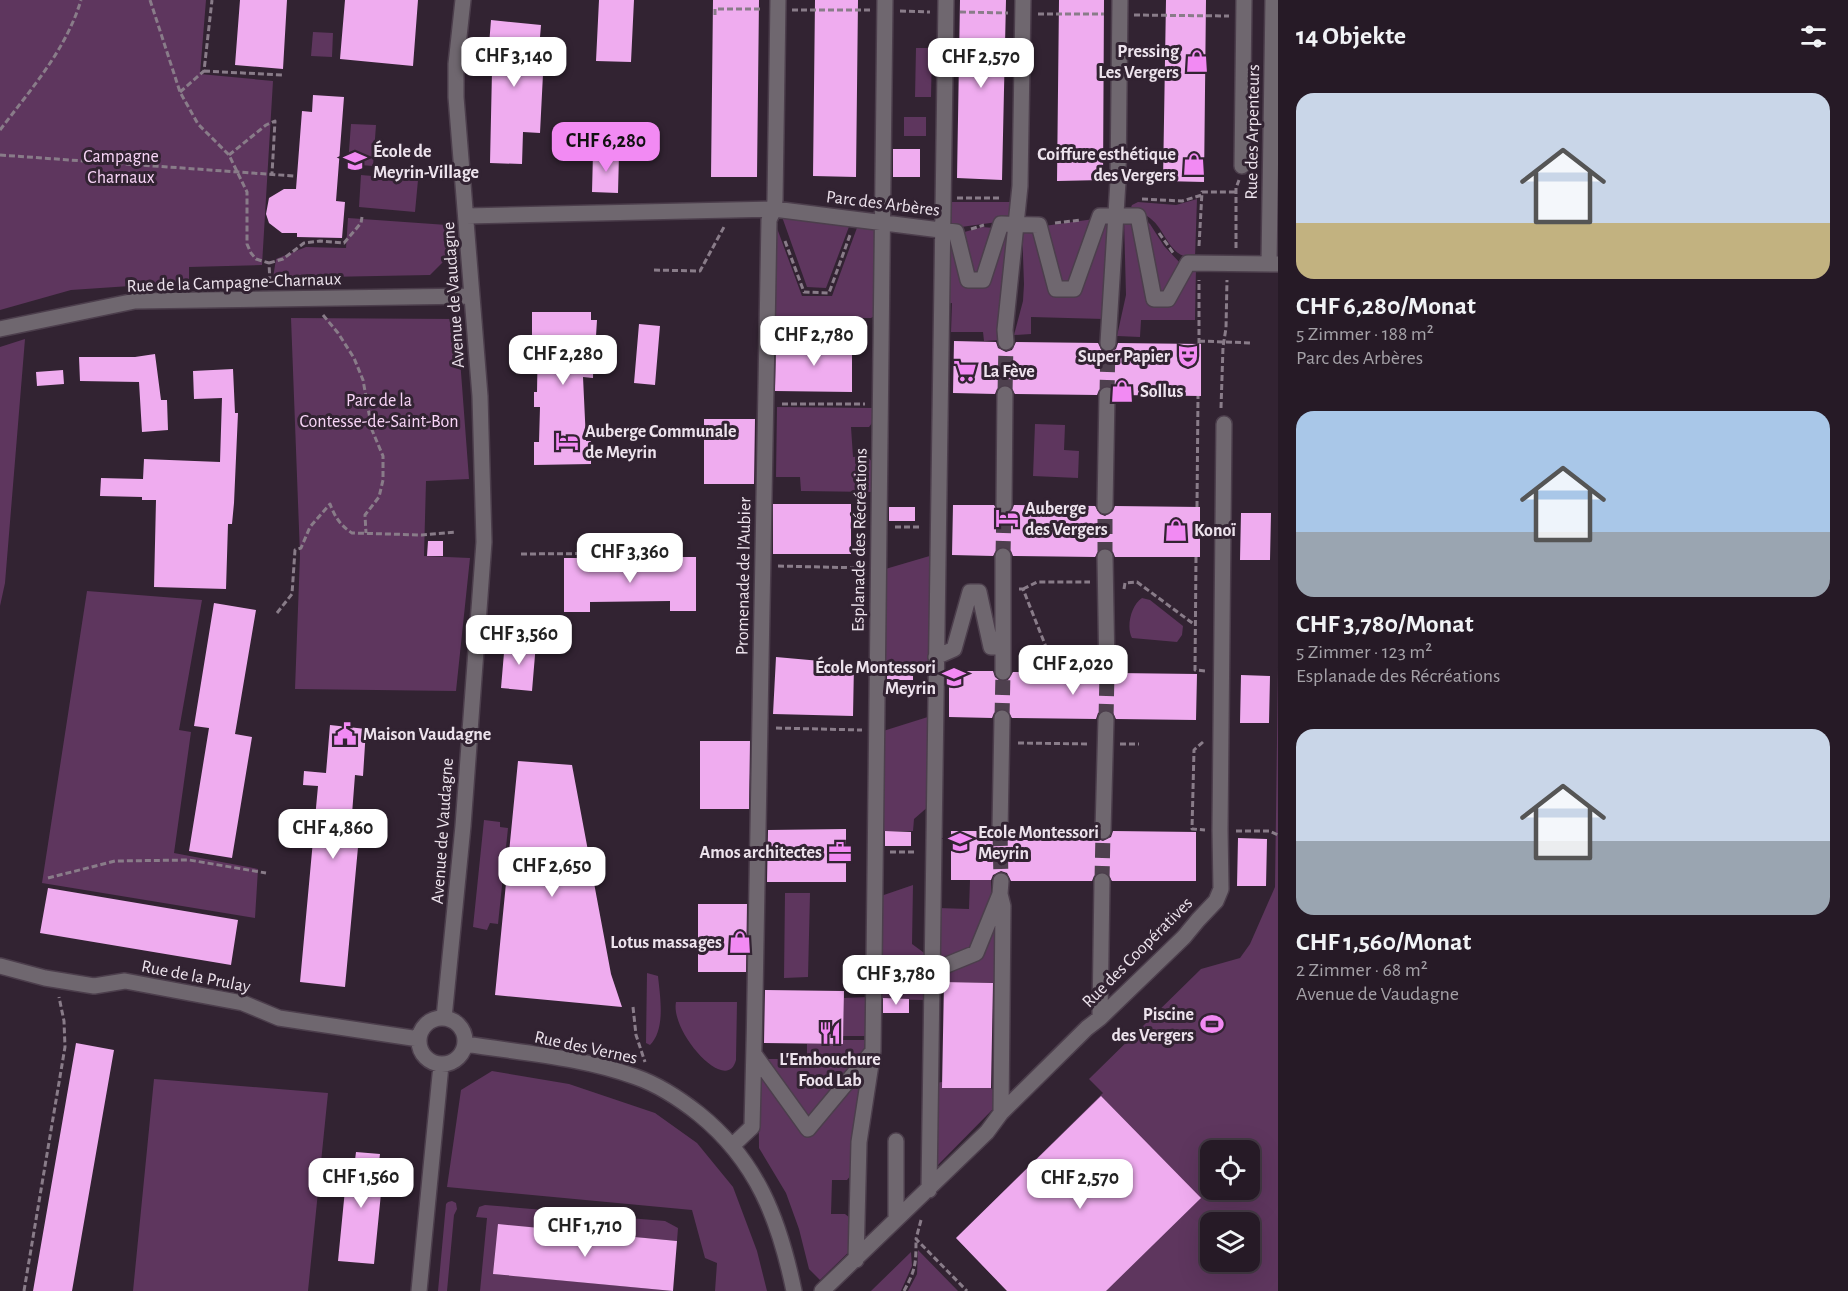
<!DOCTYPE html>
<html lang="de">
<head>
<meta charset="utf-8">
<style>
  :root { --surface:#261a26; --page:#2e232e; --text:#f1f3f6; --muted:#a4a1a7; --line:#423843; --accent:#f28af3 }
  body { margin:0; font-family:"Alegreya Sans",sans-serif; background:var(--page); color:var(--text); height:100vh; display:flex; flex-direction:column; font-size:22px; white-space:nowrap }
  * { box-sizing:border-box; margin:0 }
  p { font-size:20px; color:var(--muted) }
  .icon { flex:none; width:33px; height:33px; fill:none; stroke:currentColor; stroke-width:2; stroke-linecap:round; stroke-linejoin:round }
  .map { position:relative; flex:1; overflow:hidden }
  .drawer { display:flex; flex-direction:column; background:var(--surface); width:570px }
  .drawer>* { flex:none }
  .tools { position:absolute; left:1200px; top:1140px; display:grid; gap:12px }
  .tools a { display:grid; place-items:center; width:60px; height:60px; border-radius:12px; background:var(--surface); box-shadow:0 6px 24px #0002,0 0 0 2px var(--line); font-size:30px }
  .price { position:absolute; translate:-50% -51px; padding:0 14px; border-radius:12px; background:#fff; color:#222; font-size:20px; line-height:39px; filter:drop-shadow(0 2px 3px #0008) }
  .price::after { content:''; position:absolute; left:50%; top:36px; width:18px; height:14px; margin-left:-9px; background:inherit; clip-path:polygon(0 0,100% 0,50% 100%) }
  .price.active { background:var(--accent); color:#111 }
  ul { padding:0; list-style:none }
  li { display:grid; align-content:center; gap:12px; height:318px; padding:0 18px }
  li span { display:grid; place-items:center; height:186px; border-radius:18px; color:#555 }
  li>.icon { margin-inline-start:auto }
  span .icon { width:108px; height:108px; fill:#fffc; stroke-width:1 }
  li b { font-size:26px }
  h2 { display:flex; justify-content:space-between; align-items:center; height:72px; padding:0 18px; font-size:26px }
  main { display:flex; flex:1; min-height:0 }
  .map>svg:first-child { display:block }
  .green { fill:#5e365e; fill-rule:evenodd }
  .building { fill:#efacef }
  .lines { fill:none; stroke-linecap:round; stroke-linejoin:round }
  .minor-tunnel { stroke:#4e404e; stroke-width:15; stroke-dasharray:15 8; stroke-linecap:butt }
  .minor-casing { stroke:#4c3e4c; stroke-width:18 }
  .path { stroke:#897c89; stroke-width:3; stroke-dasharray:6 3; stroke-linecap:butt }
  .minor { stroke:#6f676f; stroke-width:15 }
  .labels { text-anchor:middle; stroke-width:6; stroke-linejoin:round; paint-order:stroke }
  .poi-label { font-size:18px; font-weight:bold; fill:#ede3ed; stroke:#322332; text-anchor:start }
  .street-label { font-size:18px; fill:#ede3ed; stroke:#322332 }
  .park-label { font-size:18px; fill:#f9d6f8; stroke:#322332 }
</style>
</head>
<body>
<main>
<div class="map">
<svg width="1278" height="1291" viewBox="0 0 1278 1291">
  <rect width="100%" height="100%" fill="#322332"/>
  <!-- green -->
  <path class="green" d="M0,0H206L200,74L273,81L262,265L189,267V282L71,290L0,310Z
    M313,32L333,33L332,57L311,56Z
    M916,48H932L931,97H915Z
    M904,117H926V136H904Z
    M351,124L376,125L373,166L348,164Z
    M361,175L418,180L415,212L359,207Z
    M1197,199L1195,258C1165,258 1167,224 1143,214C1139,212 1133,212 1129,212L1132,205L1138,202L1176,205Z
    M948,202H1014L1012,220L961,227L948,226Z
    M781,214L850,224L826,288L807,287Z
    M348,218L447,225L448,257L430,275L273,278L276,259L306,247L346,248Z
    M1143,218L1150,224L1164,246L1182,265L1166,295H1157Z
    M1094,219L1071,284H1059L1044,226Z
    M774,220L802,296H832L858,225L877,226L876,315L871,318H822L821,330H792L791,335L769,336Z
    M1103,220H1111L1104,319L1031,317V334L1014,335L1023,301L1024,284L1022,228H1036L1052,292L1077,294Z
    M1124,220H1134L1150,303H1171L1190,267H1196L1195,320H1141L1140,337L1117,336L1126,295Z
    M982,227L994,228L979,275H970L961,233Z
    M1003,229H1011L1001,340L984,341L983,332H951L952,303L946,304L947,236H953L963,283L985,284Z
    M291,318L457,319L469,479L426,481L424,556L470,558L456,691L295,689L300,555Z
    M25,339L5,583L0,606V347Z
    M777,407L875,408V419L869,427H851L853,457L867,456L874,464L873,492L801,491L800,477H776Z
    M1035,424L1065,425L1064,450L1079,451L1078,478L1033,476Z
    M933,555L931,667H881L882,570Z
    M87,591L202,600L179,730L191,732L174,853L258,869L255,918L42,883Z
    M1142,598L1150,600L1183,626L1182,635L1177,642L1132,638C1126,627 1131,605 1142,598Z
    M1278,667V1291H1007L956,1238L1103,1093L1089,1079L1201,969L1240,958L1250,944L1275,887ZM1210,1150H1250V1190H1210ZM1210,1222H1250V1262H1210Z
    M931,716L930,805L914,819L913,831H879L880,732Z
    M484,820L500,822V827L508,828L498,924L490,923L487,930L473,927Z
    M970,880H991V908L999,909V983L937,982L938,908L969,909Z
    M913,885L912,944L927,955V1000L877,999L878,897Z
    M785,893H810L808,977L784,978Z
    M647,973L658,976C660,996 666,1029 650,1045L646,1043Z
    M867,997L866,1036H843L844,998Z
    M676,1002H737L736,1060C727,1096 670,1032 676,1002Z
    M843,1040H866V1059L853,1173L847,1180H832L831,1214H845L854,1221L853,1248L820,1280L809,1269L799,1229L786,1193L759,1148L758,1064L764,1059H807V1044H843Z
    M492,1071L569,1084L655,1113L697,1143L733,1187L757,1251L767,1291H715L717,1263L705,1258L692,1210L447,1187L461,1090Z
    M154,1079L328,1093L308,1291H133Z
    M942,1082V1088H991L996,1093L995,1107L935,1168L936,1083Z
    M452,1201L456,1203L457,1209L454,1215L447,1291H438L446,1204L448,1202Z
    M485,1205L568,1212C572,1216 573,1218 571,1223L494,1274L673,1291H480L487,1218L476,1217L479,1207Z
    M605,1216L665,1221L678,1228L677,1241L600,1234V1219Z
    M918,1250L958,1291H908L917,1274Z
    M911,1252L912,1266L901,1291H871Z"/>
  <!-- building -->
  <path class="building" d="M240,0H287L283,69L235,65Z
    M345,0H418L413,66L340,59Z
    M599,0H634L631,62L596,61Z
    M713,0H759L757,177H711Z
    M815,0H858L856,177L813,176Z
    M960,0H1006L1002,180L957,178Z
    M1059,0H1104L1103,180L1057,181Z
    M1166,0H1206L1204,182L1163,181Z
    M491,20L541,25L537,73L543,74L540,133L523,132L522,164L490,163L492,71L487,70Z
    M313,95L344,97L336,201L345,202L342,238L297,237V233H282L269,223L266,214L269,198L284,189H296L302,111L312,112Z
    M893,149H920V177H893Z
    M593,153L619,154L618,193L592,192Z
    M532,312H591V320H597L596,336L594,335L593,378L583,377L586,441H591V464L534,465V442H539L540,407H534V392H537L538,335H532Z
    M639,324L660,326L655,385L634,383Z
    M954,341L996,342L998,348L1006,352L1012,350L1016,342L1098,343L1102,351L1108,353L1116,349L1118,343L1201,344V396L1117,395L1112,387L1107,385L1099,390L1097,395L1015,394L1010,386L1005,384L997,389L995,394L953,393Z
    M776,343H852V392L775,391Z
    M155,354L161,400H167L168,430L142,432L139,382L80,381L79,357H135Z
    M233,369L235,413H238L234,503L232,524H228L226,589L154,587L156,500H142V497L100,496L101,478L143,479L144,459L220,462L222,398L194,399L193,371Z
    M63,370L64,384L37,386L36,372Z
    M704,419H755L754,484H704Z
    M773,504H851V554H773Z
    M953,505H994L999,513L1004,515L1012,510L1014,505L1095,506L1100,514L1105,516L1113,511L1115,506L1200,507V557H1115L1113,552L1105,547L1100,549L1095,557L1013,556L1011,551L1004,546L998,548L993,556L952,555Z
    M889,507H915V521H889Z
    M1241,513H1271L1270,560H1240Z
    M428,541H443V556H427Z
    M669,557H696V611H670V601L590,602V612H564V558H590V566L669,565Z
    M214,603L256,610L235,734L252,737L232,858L189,851L209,728L194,726Z
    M505,641L536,643L532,691L501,688Z
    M776,657L854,664L853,716L773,714Z
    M887,665L913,666V680H887Z
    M949,671H993L995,677L1002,682L1008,680L1013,672L1097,673L1099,678L1107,683L1112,681L1117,673L1197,674L1196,720L1116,719L1112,711L1106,709L1098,713L1096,719L1012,718L1007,710L1002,708L994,713L992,718L949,717Z
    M1241,675L1270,676L1269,723H1240Z
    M330,725L366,729L363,776L355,775L352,814L361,815L345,987L300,982L318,786L303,785L304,771L326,773Z
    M700,741H750L749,809H700Z
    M518,761L572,765L611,974L622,1007L495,995Z
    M846,829V882H767L768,830Z
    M885,831L911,832V846H885Z
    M951,831H990L995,839L1000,841L1008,836L1010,831H1093L1097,839L1103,841L1111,837L1113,831L1196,832V881H1112L1107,873L1102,871L1094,876L1092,881H1011L1007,873L1001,871L993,875L991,880H951Z
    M1238,838L1267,839L1266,886H1237Z
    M48,888L238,920L231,965L40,933Z
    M698,904H747L746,972H698Z
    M944,982L993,983L991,1088H942Z
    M765,990L844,991L843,1044L764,1043Z
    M883,998L909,999V1013H883Z
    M76,1043L114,1050L72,1291H33Z
    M1101,1096L1201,1198L1106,1291H1007L956,1238Z
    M356,1152L380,1154L379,1162L384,1163L374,1264L338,1261L348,1159L355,1160Z
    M498,1224L677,1241L673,1291L493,1274Z"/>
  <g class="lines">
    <!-- minor-tunnel -->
    <path class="minor-tunnel" d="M1005,394L1006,342
      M1107,395L1108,343
      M1003,556L1004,505
      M1105,557V506
      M1002,718L1003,672
      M1106,719L1107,673
      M1000,831L1001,881
      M1102,881L1103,831"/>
    <!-- minor casing -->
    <g class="minor-casing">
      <path id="minor" d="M1242,166L1244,0
        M466,216L774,209L956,232L968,280H983L1001,224L1039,225L1056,289H1074L1100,216H1138L1154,299H1168L1188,263L1278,264
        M1269,264L1273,0
        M0,329L135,301L471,296
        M1006,342L1005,330L1020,186L1023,0
        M1108,343L1118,181L1120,0
        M1004,505L1005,394
        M1105,506L1107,395
        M1105,557L1107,673
        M936,657L954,649L970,592H979L991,647H1003
        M1003,672V556
        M1000,831L1002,718
        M1103,831L1106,719
        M1001,881L1000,894L1003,906L1001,1113
        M0,966L45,978L94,986L125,981L243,1003L279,1018L419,1039
        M932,971L976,953L1000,894
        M419 1041a23 23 0 1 1 46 0a23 23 0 1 1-46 0Z
        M444,1018L463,826L484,542L480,396L456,97V64L463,0
        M1100,1018L1102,881
        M466,1044C522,1053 582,1057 636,1077C659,1085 680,1099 699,1114C757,1161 779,1219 794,1291
        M754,1054L808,1129L873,1051
        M896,1141V1219
        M733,1145L752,1127C760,825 762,523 769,220L774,209L775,200L778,0
        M929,1190L946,0
        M856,1260L859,1142L873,1051L885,0
        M419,1291L441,1065
        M822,1291L987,1132L1001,1113L1087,1028L1100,1018L1184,937L1198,920L1216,901L1221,889L1220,830L1224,424"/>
    </g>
    <!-- path -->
    <path class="path" d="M150,0L180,92L198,124L229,155L247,192V244L251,253L256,259L269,263L270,283
      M792,10H870
      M900,11L930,12
      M960,12L1008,13
      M1038,14H1104
      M715,15V9H762
      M1134,15L1229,16
      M204,71L282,75
      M180,92L204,71L212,0
      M0,130C31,89 66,50 81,0
      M0,155L294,176
      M229,155L266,125L275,121L272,174
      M957,198H1002
      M1142,199L1182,201L1202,195
      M1055,223L1081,220
      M971,229L984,225
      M1159,233L1174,254
      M785,241L804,292L829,293L850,235
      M1199,246L1202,192H1237
      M1236,248V188L1239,180
      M269,263L283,259L304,243L320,241L344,243L361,223L362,217
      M654,270L700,271L724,227
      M323,315L338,333L354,358L363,380L372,430L383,456V480L379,497L365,515L366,533
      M1199,341L1252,343
      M1199,344V280
      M782,404H865
      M1221,408L1223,347L1226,328L1227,280
      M1197,507L1198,396
      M895,527H921
      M521,554L661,553
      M1196,557L1195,670L1206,671
      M778,566L864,568
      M1019,589H1023L1046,647L1090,648
      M1023,589L1037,582H1090
      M1124,589L1125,583L1137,582L1195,625
      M277,613L292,594L295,550L301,548L310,527L330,504C335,517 340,525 352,533L422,535L456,532
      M893,686L919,687
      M776,728L862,730
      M1203,742L1194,750L1192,829L1205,830
      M1018,743L1090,744
      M1120,744H1139
      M1236,831H1269L1278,835
      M890,852H917
      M48,878L115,861L189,860L266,873
      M633,1007L636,1035L645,1062
      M921,1220L916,1239L967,1291
      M24,1291L65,1047L64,1021L59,997
      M904,1291C916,1269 916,1263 916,1239"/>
    <!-- minor -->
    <use href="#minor" class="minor"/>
  </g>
  <!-- icons -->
  <defs>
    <g id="shop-bare" transform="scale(1.8)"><path d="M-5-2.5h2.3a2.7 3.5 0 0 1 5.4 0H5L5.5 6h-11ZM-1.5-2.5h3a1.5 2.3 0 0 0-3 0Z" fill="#f28af3" stroke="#322332" stroke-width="2.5" paint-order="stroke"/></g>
    <g id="school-bare" transform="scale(1.8)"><path d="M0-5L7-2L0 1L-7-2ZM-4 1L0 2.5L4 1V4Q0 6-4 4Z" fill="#f28af3" stroke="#322332" stroke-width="2.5" paint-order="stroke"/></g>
    <g id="theatre-bare" transform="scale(1.8)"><path d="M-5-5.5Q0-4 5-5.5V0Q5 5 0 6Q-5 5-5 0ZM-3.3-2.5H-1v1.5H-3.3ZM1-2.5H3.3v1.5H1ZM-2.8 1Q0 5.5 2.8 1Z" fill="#f28af3" stroke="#322332" stroke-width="2.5" paint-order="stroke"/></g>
    <g id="supermarket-bare" transform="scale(1.8)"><path d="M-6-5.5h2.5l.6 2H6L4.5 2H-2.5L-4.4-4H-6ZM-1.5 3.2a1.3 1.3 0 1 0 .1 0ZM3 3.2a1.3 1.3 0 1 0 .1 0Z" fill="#f28af3" stroke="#322332" stroke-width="2.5" paint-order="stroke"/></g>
    <g id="hotel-bare" transform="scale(1.8)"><path d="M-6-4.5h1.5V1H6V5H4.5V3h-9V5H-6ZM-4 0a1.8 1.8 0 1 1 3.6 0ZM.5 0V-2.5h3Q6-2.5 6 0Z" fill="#f28af3" stroke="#322332" stroke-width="2.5" paint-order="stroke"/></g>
    <g id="civic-bare" transform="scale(1.8)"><path d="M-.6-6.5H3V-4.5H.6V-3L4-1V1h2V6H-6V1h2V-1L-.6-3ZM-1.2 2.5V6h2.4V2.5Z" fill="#f28af3" stroke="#322332" stroke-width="2.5" paint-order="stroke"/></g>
    <g id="office-bare" transform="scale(1.8)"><path d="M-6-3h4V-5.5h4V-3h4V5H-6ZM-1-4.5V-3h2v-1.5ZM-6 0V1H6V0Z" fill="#f28af3" stroke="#322332" stroke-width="2.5" paint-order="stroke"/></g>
    <g id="stadium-bare" transform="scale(1.8)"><path d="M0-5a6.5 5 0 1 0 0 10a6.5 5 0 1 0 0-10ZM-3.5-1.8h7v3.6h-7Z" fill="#f28af3" stroke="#322332" stroke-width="2.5" paint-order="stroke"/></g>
    <g id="restaurant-bare" transform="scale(1.8)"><path d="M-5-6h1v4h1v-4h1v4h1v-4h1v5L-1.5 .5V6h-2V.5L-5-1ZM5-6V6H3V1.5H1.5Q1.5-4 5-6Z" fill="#f28af3" stroke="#322332" stroke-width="2.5" paint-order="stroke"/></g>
  </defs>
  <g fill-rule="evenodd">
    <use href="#shop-bare" x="1197" y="61"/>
    <use href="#school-bare" x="355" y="161"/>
    <use href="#shop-bare" x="1194" y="164"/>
    <use href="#theatre-bare" x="1188" y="356"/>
    <use href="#supermarket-bare" x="965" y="371"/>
    <use href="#shop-bare" x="1122" y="391"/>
    <use href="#hotel-bare" x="567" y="441"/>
    <use href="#hotel-bare" x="1007" y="518"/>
    <use href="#shop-bare" x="1176" y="530"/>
    <use href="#school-bare" x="954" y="677"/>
    <use href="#civic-bare" x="345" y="734"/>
    <use href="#school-bare" x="960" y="842"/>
    <use href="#office-bare" x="840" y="852"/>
    <use href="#shop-bare" x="740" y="942"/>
    <use href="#stadium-bare" x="1212" y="1024"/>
    <use href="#restaurant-bare" x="830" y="1033"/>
  </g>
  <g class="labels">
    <!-- poi labels -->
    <g class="poi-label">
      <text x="1179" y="57" text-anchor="end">Pressing<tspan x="1179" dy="21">Les Vergers</tspan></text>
      <text x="373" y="157">École de<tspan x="373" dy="21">Meyrin-Village</tspan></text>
      <text x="1176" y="160" text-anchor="end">Coiffure esthétique<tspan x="1176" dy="21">des Vergers</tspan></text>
      <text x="1170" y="362" text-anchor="end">Super Papier</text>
      <text x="983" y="377">La Fève</text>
      <text x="1140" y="397">Sollus</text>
      <text x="585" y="437">Auberge Communale<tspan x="585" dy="21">de Meyrin</tspan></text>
      <text x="1025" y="514">Auberge<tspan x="1025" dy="21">des Vergers</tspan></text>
      <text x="1194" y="536">Konoï</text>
      <text x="936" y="673" text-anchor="end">École Montessori<tspan x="936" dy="21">Meyrin</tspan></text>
      <text x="363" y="740">Maison Vaudagne</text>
      <text x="978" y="838">Ecole Montessori<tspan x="978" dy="21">Meyrin</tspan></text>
      <text x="822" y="858" text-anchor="end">Amos architectes</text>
      <text x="722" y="948" text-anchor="end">Lotus massages</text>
      <text x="1194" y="1020" text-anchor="end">Piscine<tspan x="1194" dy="21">des Vergers</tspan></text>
      <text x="830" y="1065" text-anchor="middle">L'Embouchure<tspan x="830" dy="21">Food Lab</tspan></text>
    </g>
    <!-- street labels -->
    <g class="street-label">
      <text transform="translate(1252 132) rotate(-89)" y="6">Rue des Arpenteurs</text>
      <text transform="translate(883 203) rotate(7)" y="6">Parc des Arbères</text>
      <text transform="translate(234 282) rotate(-2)" y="6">Rue de la Campagne-Charnaux</text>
      <text transform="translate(453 295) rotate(-94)" y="6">Avenue de Vaudagne</text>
      <text transform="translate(859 540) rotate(-89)" y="6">Esplanade des Récréations</text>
      <text transform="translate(743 576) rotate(-89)" y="6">Promenade de l'Aubier</text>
      <text transform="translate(442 831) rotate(-86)" y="6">Avenue de Vaudagne</text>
      <text transform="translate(1137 952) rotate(-45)" y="6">Rue des Coopératives</text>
      <text transform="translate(196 976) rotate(11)" y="6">Rue de la Prulay</text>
      <text transform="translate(586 1047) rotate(12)" y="6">Rue des Vernes</text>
    </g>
    <!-- park labels -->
    <g class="park-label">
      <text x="121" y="162">Campagne<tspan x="121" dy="21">Charnaux</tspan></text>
      <text x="379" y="406">Parc de la<tspan x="379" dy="21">Contesse-de-Saint-Bon</tspan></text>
    </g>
  </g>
</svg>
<div class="tools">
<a><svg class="icon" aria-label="locate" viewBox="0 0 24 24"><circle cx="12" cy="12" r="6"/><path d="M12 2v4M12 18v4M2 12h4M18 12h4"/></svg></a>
<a><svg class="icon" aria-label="layers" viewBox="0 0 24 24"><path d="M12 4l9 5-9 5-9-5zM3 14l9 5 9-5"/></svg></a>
</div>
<b class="price" style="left:514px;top:88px">CHF 3,140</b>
<b class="price" style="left:981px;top:89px">CHF 2,570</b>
<b class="price active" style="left:606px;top:173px">CHF 6,280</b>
<b class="price" style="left:814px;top:367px">CHF 2,780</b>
<b class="price" style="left:563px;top:386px">CHF 2,280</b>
<b class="price" style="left:630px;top:584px">CHF 3,360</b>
<b class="price" style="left:519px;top:666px">CHF 3,560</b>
<b class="price" style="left:1073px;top:696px">CHF 2,020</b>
<b class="price" style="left:333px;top:860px">CHF 4,860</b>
<b class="price" style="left:552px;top:898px">CHF 2,650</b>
<b class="price" style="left:896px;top:1006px">CHF 3,780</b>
<b class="price" style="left:361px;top:1209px">CHF 1,560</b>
<b class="price" style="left:1080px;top:1210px">CHF 2,570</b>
<b class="price" style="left:585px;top:1258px">CHF 1,710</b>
</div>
<section class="drawer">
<h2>14 Objekte<svg class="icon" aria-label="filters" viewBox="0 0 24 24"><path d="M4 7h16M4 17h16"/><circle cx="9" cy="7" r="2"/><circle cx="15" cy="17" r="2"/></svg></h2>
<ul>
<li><span style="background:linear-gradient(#c9d6e8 70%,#c2b280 0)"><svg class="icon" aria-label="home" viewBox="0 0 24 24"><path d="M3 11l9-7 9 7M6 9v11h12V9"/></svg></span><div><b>CHF 6,280/Monat</b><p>5 Zimmer · 188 m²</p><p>Parc des Arbères</p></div></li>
<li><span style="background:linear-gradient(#a9c7e8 65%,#9aa5b1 0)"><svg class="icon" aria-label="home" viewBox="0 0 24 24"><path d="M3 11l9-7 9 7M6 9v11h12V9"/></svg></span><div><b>CHF 3,780/Monat</b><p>5 Zimmer · 123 m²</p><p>Esplanade des Récréations</p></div></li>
<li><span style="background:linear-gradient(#c9d6e8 60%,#9aa5b1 0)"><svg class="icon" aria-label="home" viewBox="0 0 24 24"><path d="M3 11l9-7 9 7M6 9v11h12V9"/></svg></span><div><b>CHF 1,560/Monat</b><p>2 Zimmer · 68 m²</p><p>Avenue de Vaudagne</p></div></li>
</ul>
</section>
</main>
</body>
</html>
